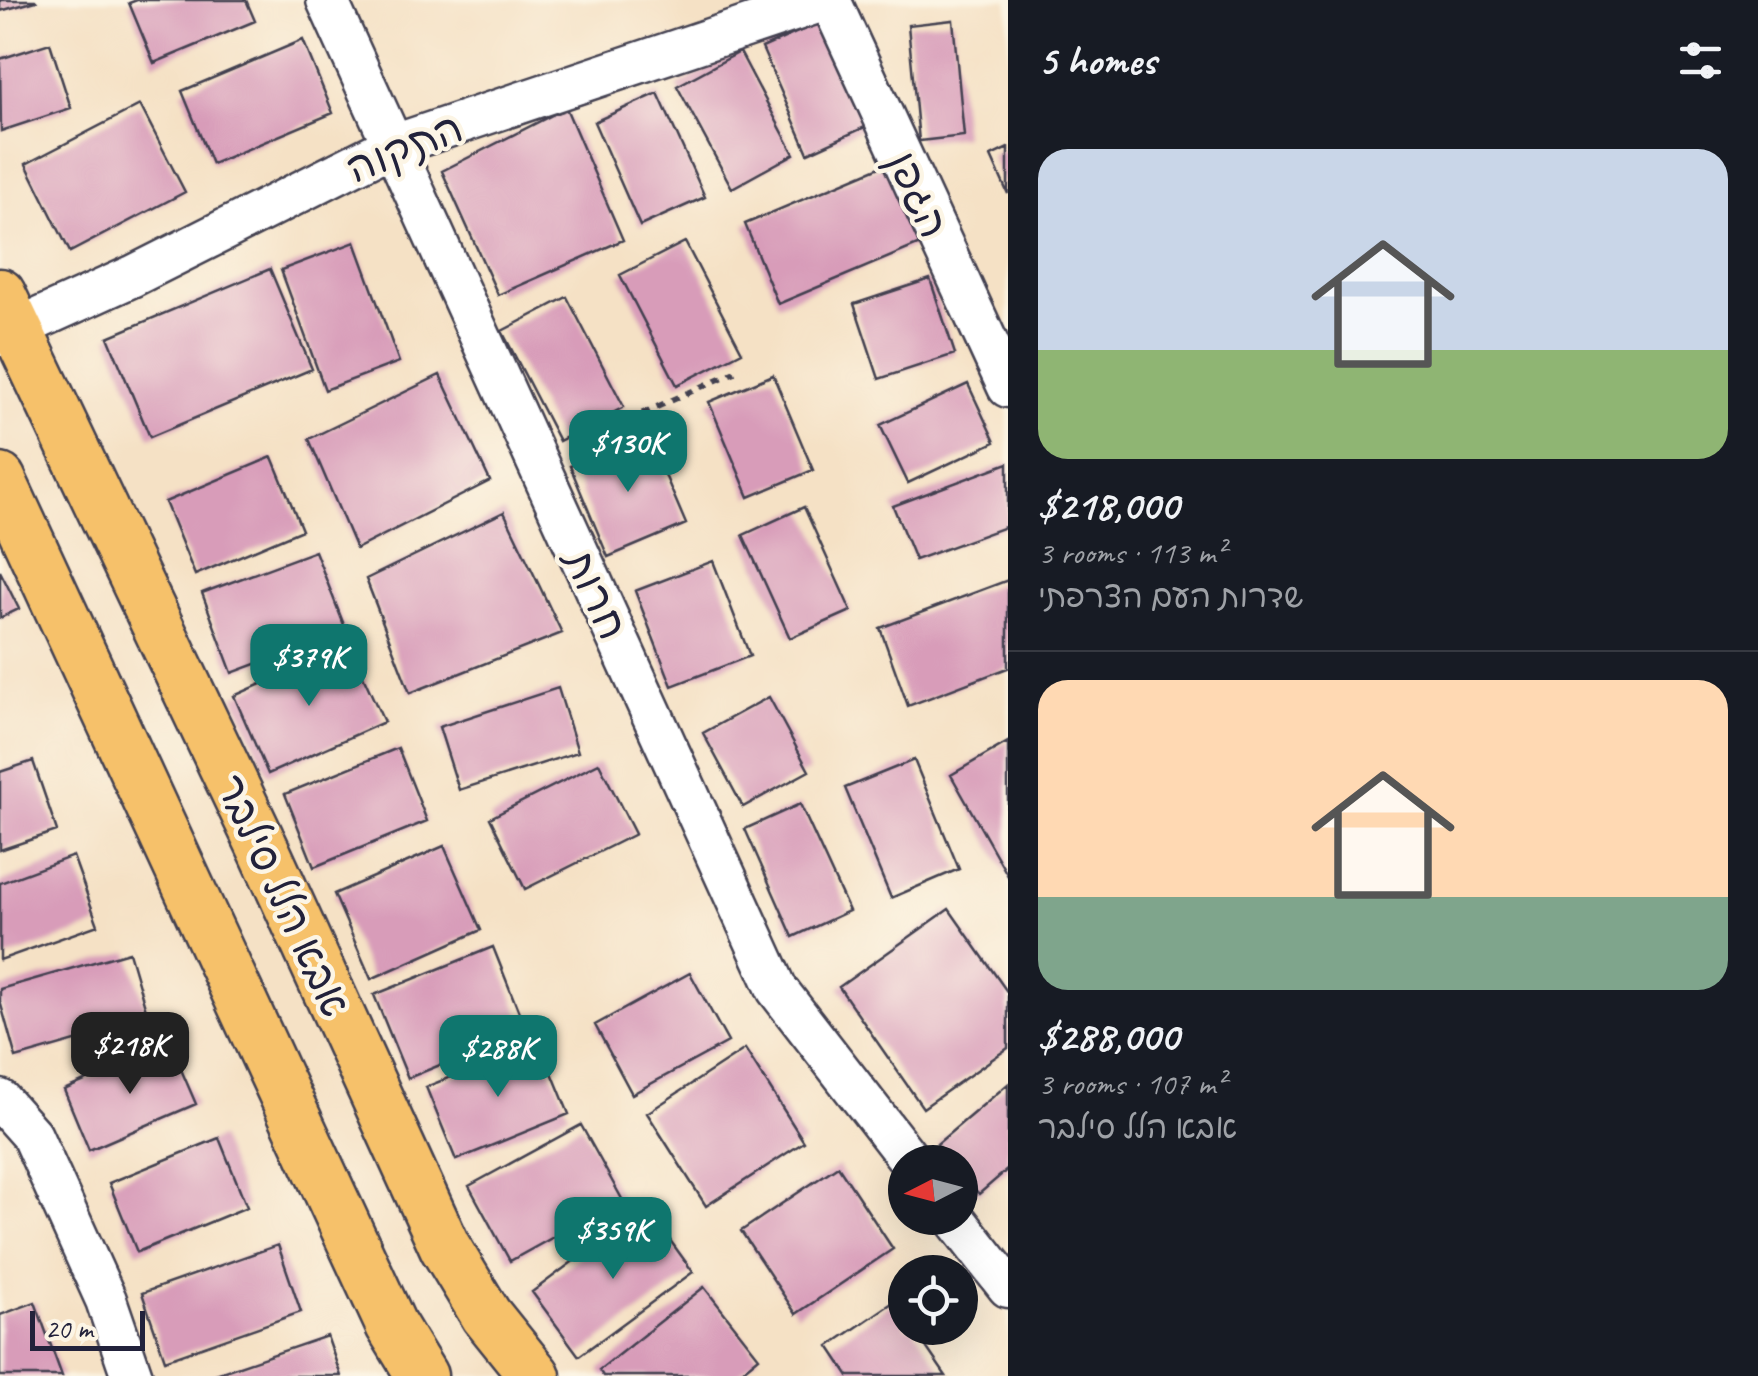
<!DOCTYPE html>
<html lang="en">
<head>
<meta charset="utf-8">
<style>
  :root { --surface:#171b24; --page:#20242c; --text:#f1f3f6; --muted:#9ea1a6; --line:#363941; --accent:#0f766e }
  body { margin:0; font-family:Caveat,"Playpen Sans Hebrew",sans-serif; background:var(--page); color:var(--text); height:100vh; display:flex; flex-direction:column; font-size:38px; white-space:nowrap }
  * { box-sizing:border-box; margin:0 }
  p { font-size:32px; color:var(--muted) }
  .icon { flex:none; width:55px; height:55px; fill:none; stroke:currentColor; stroke-width:2; stroke-linecap:round; stroke-linejoin:round }
  .map { position:relative; flex:1; overflow:hidden }
  .side { display:flex; flex-direction:column; background:var(--surface); width:750px }
  .side>* { flex:none }
  .needle { width:65px; rotate:264deg }
  .fabs { position:absolute; left:888px; top:1145px; display:grid; gap:20px }
  .fabs a { display:grid; place-items:center; width:90px; height:90px; border-radius:50%; background:var(--surface); box-shadow:0 10px 40px #0002; font-size:50px }
  .scale { position:absolute; left:30px; bottom:25px; width:115px; box-sizing:border-box; padding-left:10px; border:5px solid #22223b; border-top:0; font-size:28px; line-height:35px; white-space:nowrap; color:#22223b; -webkit-text-stroke:8px #fcf5e5; paint-order:stroke }
  .price { position:absolute; translate:-50% -85px; padding:0 22px; border-radius:20px; background:var(--accent); color:#fff; font-size:32px; line-height:65px; filter:drop-shadow(0 2px 5px #0008) }
  .price::after { content:''; position:absolute; left:50%; top:60px; width:30px; height:22px; margin-left:-15px; background:inherit; clip-path:polygon(0 0,100% 0,50% 100%) }
  .price.on { background:#222; color:#fff }
  ul { padding:0; list-style:none }
  li { display:grid; align-content:center; gap:20px; height:530px; padding:0 30px }
  li+li { border-top:2px solid var(--line) }
  li span { display:grid; place-items:center; height:310px; border-radius:30px; color:#555 }
  li>.icon { margin-inline-start:auto }
  span .icon { width:180px; height:180px; fill:#fffc; stroke-width:1 }
  li b { font-size:42px }
  h2 { display:flex; justify-content:space-between; align-items:center; height:120px; padding:0 30px; font-size:42px }
  main { display:flex; flex:1; min-height:0 }
  .map>svg:first-child { display:block }
  .building { fill:#d89cb9 }
  .lines { fill:none; stroke-linecap:round; stroke-linejoin:round }
  .minor-casing { stroke:#423f50; stroke-width:45 }
  .major-casing { stroke:#423f50; stroke-width:55 }
  .path { stroke:#423f50; stroke-width:6; stroke-dasharray:8 8; stroke-linecap:butt }
  .minor { stroke:#fff; stroke-width:40 }
  .major { stroke:#f6c16b; stroke-width:50 }
  .labels { text-anchor:middle; stroke-width:9; stroke-linejoin:round; paint-order:stroke }
  .street-label { font-size:42px; fill:#22223b; stroke:#fcf5e5 }
</style>
</head>
<body>
<main>
<div class="map">
<svg width="1008" height="1376" viewBox="0 0 1008 1376">
  <rect width="100%" height="100%" fill="#fcf5e5"/>
  <filter id="ink" filterUnits="userSpaceOnUse"><feTurbulence type="fractalNoise" baseFrequency=".01" numOctaves="2"/><feDisplacementMap in="SourceGraphic" scale="20" xChannelSelector="R" yChannelSelector="G"/><feConvolveMatrix kernelMatrix="1 2 1 2 8 2 1 2 1" color-interpolation-filters="sRGB"/></filter>
  <filter id="wash" filterUnits="userSpaceOnUse"><feTurbulence type="fractalNoise" baseFrequency=".0048" numOctaves="4" result="noise"/><feDisplacementMap in="SourceGraphic" scale="40" xChannelSelector="R" yChannelSelector="G"/><feGaussianBlur stdDeviation="2.25" result="paint"/><feColorMatrix in="noise" values="0 0 0 0 0 0 0 0 0 0 0 0 0 0 0 0 0 1.4 0 .05"/><feComposite in="paint" operator="in"/></filter>
  <g filter="url(#wash)">
    <rect width="100%" height="100%" fill="#f5e1c5"/>
    <g id="blocks">
      <!-- building -->
      <path class="building" d="M0,0H35L36,1L0,11Z
        M137,0H246L255,21L154,63L129,3Z
        M827,19L874,123L808,153L762,48Z
        M953,20L964,136L919,141L908,25Z
        M303,40L333,113L212,164L182,91Z
        M50,43L71,108L1,131L0,59Z
        M740,52L794,154L732,188L677,86Z
        M658,93L705,197L640,226L594,122Z
        M140,105L185,192L70,252L26,164Z
        M566,108L623,240L498,295L442,171Z
        M1008,148V194L991,156Z
        M894,161L927,241L778,304L745,224Z
        M355,242L399,362L325,390L281,270Z
        M685,242L742,352L677,385L620,275Z
        M270,269L312,369L150,437L108,337Z
        M930,279L955,354L879,379L854,304Z
        M567,297L624,407L559,441L502,331Z
        M440,375L490,481L356,549L309,439Z
        M773,375L813,470L749,497L709,402Z
        M968,384L995,442L908,483L880,425Z
        M647,433L686,524L608,557L570,466Z
        M272,457L302,530L195,575L165,502Z
        M1008,463V526L915,560L893,506Z
        M804,507L851,611L790,638L743,535Z
        M504,512L562,633L410,693L366,579Z
        M315,551L346,630L232,673L202,593Z
        M713,561L750,656L672,686L635,591Z
        M0,571L19,609L0,618Z
        M1008,580V668L908,706L880,628Z
        M349,645L384,722L268,774L234,696Z
        M558,688L578,752L459,790L439,727Z
        M769,697L809,771L743,807L703,733Z
        M1008,742V876L951,775Z
        M398,748L427,821L314,867L285,794Z
        M914,760L959,869L891,898L845,788Z
        M33,761L57,831L0,850V772Z
        M599,763L635,834L525,889L490,818Z
        M800,804L849,911L793,937L745,829Z
        M444,846L481,930L371,979L334,894Z
        M73,856L98,925L0,960V883Z
        M949,909L1008,993V1048L923,1108L839,987Z
        M493,947L526,1030L408,1078L374,995Z
        M129,952L149,1020L16,1058L0,1001V989Z
        M690,973L728,1042L632,1094L595,1025Z
        M539,1041L569,1114L456,1160L426,1087Z
        M170,1044L196,1104L89,1150L64,1090Z
        M745,1049L804,1142L706,1206L647,1113Z
        M1008,1084V1169L979,1194L960,1172V1162H953L937,1144Z
        M581,1125L622,1199L510,1261L469,1186Z
        M219,1138L247,1207L137,1252L109,1183Z
        M838,1166L893,1249L796,1314L741,1231Z
        M646,1207L693,1272L579,1356L532,1292Z
        M278,1245L301,1312L165,1360L142,1293Z
        M704,1287L759,1357L736,1376H603L599,1370Z
        M895,1301L905,1315V1328H913L946,1376H849L829,1346Z
        M35,1302L62,1376H0V1315Z
        M327,1336L341,1376H213V1375Z"/>
    </g>
  </g>
  <g filter="url(#ink)">
    <use href="#blocks" fill-opacity="0" stroke="#423f50" stroke-width="2.5"/>
    <g class="lines">
      <!-- minor casing -->
      <g class="minor-casing">
        <path id="minor" d="M327,0L777,989L911,1162
          M830,0L1008,387
          M0,336L133,276L391,146L826,0
          M0,1100L32,1136L106,1300L132,1376
          M954,1218L1008,1287"/>
      </g>
      <!-- major casing -->
      <g class="major-casing">
        <path id="major" d="M0,294L264,850L445,1247L486,1315L535,1376
          M0,479L391,1325L422,1376"/>
      </g>
      <!-- path -->
      <path class="path" d="M569,446L735,372"/>
      <!-- minor -->
      <use href="#minor" class="minor"/>
      <!-- major -->
      <use href="#major" class="major"/>
    </g>
  </g>
  <g class="labels">
    <!-- street labels -->
    <g class="street-label">
      <text transform="translate(404 147) rotate(-22)" y="15">התקוה</text>
      <text transform="translate(919 194) rotate(65)" y="15">הגפן</text>
      <text transform="translate(597 594) rotate(65)" y="15">חרות</text>
      <text transform="translate(284 895) rotate(65)" y="15">אבא הלל סילבר</text>
    </g>
  </g>
</svg>
<div class="fabs">
<a><svg class="needle" viewBox="-14 -14 28 28"><path d="M0-13l5 13h-10z" fill="#e53935"/><path d="M0 13l5-13h-10z" fill="#9ea1a6"/></svg></a>
<a><svg class="icon" aria-label="locate" viewBox="0 0 24 24"><circle cx="12" cy="12" r="6"/><path d="M12 2v4M12 18v4M2 12h4M18 12h4"/></svg></a>
</div>
<div class="scale">20 m</div>
<b class="price" style="left:628px;top:495px">$130K</b>
<b class="price" style="left:309px;top:709px">$379K</b>
<b class="price on" style="left:130px;top:1097px">$218K</b>
<b class="price" style="left:498px;top:1100px">$288K</b>
<b class="price" style="left:613px;top:1282px">$359K</b>
</div>
<section class="side">
<h2>5 homes<svg class="icon" aria-label="filters" viewBox="0 0 24 24"><path d="M4 7h16M4 17h16"/><circle cx="9" cy="7" r="2"/><circle cx="15" cy="17" r="2"/></svg></h2>
<ul>
<li><span style="background:linear-gradient(#c9d6e8 65%,#8fb573 0)"><svg class="icon" aria-label="home" viewBox="0 0 24 24"><path d="M3 11l9-7 9 7M6 9v11h12V9"/></svg></span><div><b>$218,000</b><p>3 rooms · 113 m²</p><p>שדרות העם הצרפתי</p></div></li>
<li><span style="background:linear-gradient(#ffd9b3 70%,#7fa58c 0)"><svg class="icon" aria-label="home" viewBox="0 0 24 24"><path d="M3 11l9-7 9 7M6 9v11h12V9"/></svg></span><div><b>$288,000</b><p>3 rooms · 107 m²</p><p>אבא הלל סילבר</p></div></li>
</ul>
</section>
</main>
</body>
</html>
